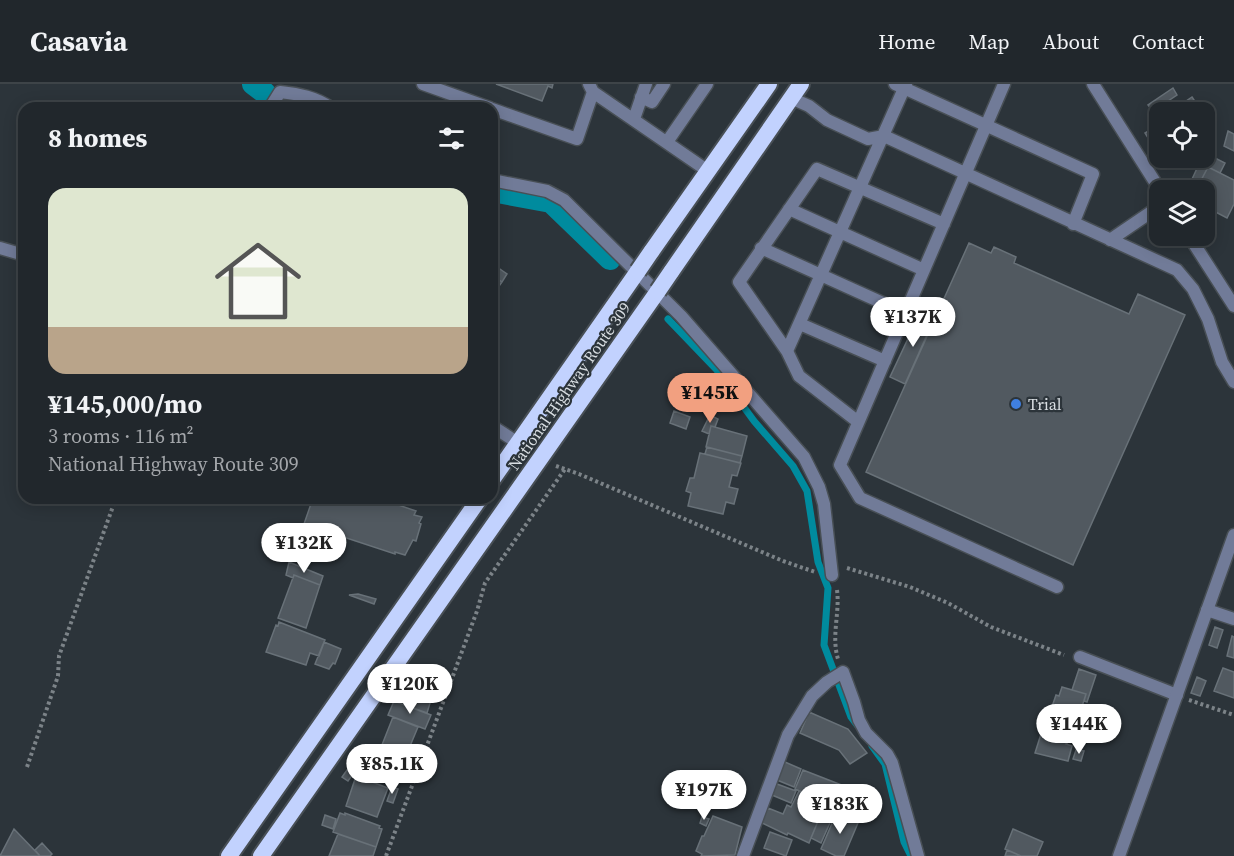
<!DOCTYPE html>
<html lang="en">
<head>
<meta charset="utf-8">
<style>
  :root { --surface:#21272c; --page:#292f34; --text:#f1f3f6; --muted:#a2a5a9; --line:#3e4448; --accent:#f2a080 }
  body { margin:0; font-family:"Source Serif 4",serif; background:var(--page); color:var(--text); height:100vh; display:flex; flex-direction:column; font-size:22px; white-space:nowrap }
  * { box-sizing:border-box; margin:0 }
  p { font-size:20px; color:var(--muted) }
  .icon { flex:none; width:33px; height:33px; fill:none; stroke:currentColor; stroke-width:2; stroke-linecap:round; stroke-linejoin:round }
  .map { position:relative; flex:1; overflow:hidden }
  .drawer { position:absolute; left:18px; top:18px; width:480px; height:402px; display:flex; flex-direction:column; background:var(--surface); border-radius:18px; box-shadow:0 3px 15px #0003,0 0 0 2px var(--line) }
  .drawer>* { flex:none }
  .controls { position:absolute; left:1149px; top:18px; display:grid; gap:12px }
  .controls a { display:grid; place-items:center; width:66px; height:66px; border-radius:12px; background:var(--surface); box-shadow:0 3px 15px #0003,0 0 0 2px var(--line); font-size:30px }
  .price { position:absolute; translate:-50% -51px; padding:0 14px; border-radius:21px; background:#fff; color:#222; font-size:20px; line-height:39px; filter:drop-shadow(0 2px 3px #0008) }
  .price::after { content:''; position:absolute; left:50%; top:36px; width:18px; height:14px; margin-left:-9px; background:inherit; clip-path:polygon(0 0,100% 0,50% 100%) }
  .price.active { background:var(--accent); color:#111 }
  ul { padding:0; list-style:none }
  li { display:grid; align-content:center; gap:12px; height:318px; padding:0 30px }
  li span { display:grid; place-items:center; height:186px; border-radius:18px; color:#555 }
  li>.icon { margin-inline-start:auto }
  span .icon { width:108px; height:108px; fill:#fffc; stroke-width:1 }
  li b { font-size:26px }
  h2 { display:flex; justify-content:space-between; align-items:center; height:72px; padding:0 30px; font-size:26px }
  header { display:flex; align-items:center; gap:36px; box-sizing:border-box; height:84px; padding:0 30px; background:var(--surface); border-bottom:2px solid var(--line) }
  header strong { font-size:28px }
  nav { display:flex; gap:33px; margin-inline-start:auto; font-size:21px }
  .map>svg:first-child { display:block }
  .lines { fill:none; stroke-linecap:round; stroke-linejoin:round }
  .stream { stroke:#008b9e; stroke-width:7 }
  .canal { stroke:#008b9e; stroke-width:22 }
  .building { fill:#515960; stroke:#687178; stroke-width:1.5 }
  .service-casing { stroke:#484f55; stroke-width:15 }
  .minor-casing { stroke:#484f55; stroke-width:15 }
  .tertiary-casing { stroke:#484f55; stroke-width:15 }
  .trunk-casing { stroke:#484f55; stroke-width:20 }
  .path { stroke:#7c8388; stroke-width:4; stroke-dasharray:3 3; stroke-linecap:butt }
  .service { stroke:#717b98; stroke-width:12 }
  .minor { stroke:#717b98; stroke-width:12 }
  .tertiary { stroke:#717b98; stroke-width:12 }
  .trunk { stroke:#c2d2fe; stroke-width:16 }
  .trunk-bridge-casing { stroke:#484f55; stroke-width:20; stroke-linecap:butt }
  .trunk-bridge { stroke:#c2d2fe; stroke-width:16 }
  .shop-dot { fill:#3f7fe0; stroke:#2c343a; stroke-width:2 }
  .labels { text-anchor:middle; stroke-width:4.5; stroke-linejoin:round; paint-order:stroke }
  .street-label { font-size:16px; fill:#d9dee2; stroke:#2c343a }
  .poi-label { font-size:16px; fill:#d9dee2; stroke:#2c343a; text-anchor:start }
</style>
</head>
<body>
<header>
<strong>Casavia</strong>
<nav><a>Home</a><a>Map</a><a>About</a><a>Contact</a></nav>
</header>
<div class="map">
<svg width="1234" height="772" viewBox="0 0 1234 772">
  <rect width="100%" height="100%" fill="#2c343a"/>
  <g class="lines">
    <!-- stream -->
    <path class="stream" d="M668,235L716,285L754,337L793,382L807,407L818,478L828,504L824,561L851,633L857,641
      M872,662L885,680L904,758L911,772"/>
    <!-- canal -->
    <path class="canal" d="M253,0L265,9
      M304,20L312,24
      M492,107L551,118L610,175"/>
  </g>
  <!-- building -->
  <path class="building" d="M496,0H553L552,4L548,2L542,17Z
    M1173,4L1177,11L1153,27L1148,21Z
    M1192,13L1202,28H1170Z
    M1160,40V74H1167L1159,78L1153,67L1155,65L1145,49Z
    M1228,47L1234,50V67L1224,62Z
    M1213,73L1225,79L1220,89L1208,83Z
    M1199,80L1207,85L1196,106H1187Z
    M1208,83L1234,96V120L1227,134L1204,122V106H1196Z
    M969,159L991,169L994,163L1016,173L1014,179L1129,230L1138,210L1185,231L1073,481L866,388Z
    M497,183L507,190L502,198L492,191Z
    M492,191L502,198L492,212Z
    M921,227L935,233L905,300L890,293Z
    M674,327L690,333L686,345L670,339Z
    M710,331L718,335L715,343L711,342L709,350L702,347Z
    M711,342L747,352L742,372L706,363Z
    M707,363L742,372L740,379L705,370Z
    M700,369L741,379L737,392L732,391L729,403L738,405L734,420L726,418L723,430L688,422L691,409L686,407L690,394H694Z
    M313,414H378L416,427L414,431L422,433L419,439L421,440L416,457L413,456L405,471L395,468V470L304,440Z
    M289,478L323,492L320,501L294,491L293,494L286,491Z
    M294,491L320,501L306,544L278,534Z
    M358,510L376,515L374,520L349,511Z
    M279,538L325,556L319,572L310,569L306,581L266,568L276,541L278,542Z
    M1215,543L1223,546L1217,564L1209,561Z
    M1232,552L1234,553V574L1227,572Z
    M324,558L341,565L335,580L333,579L329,585L315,580Z
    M1223,584L1234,588V614L1214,607Z
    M1079,585L1096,591L1087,618L1084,617L1086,610L1072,606Z
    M439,588L445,589L443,594L434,593V591L439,592Z
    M1197,593L1206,597L1200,612L1191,609Z
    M410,598L434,606L427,629L402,620Z
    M1062,603L1086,610L1072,654L1044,646L1056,611L1059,612Z
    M394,617L431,631L425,645L388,631Z
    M809,628L848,645L867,669L850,680L839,666L800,649Z
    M393,633L418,643L400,686L376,676Z
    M1076,642L1081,644L1077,654L1072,653Z
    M1044,646L1051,648L1049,653L1043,651Z
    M1041,650L1067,659L1066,660L1072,662L1068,677L1035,669Z
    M1076,666L1084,667L1081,677L1073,675Z
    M785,678L801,685L794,703L777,696Z
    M352,679L358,683L348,697L342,693Z
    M803,686L844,702L835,722L795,705Z
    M356,692L388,704L377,733L346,722Z
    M777,700L796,707L791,719L772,711Z
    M392,703L398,705L393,719L387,717Z
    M799,707L826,718L809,759L788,749L787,751L762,739L768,724L783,730L787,721L791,723Z
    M826,718L837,723L821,759L811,754Z
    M840,728L848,731L846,734L858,739L844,772H836L821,765L836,730L838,731Z
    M340,729L345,731V729L380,742L379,744L382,745L376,763L333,748Z
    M325,731L336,735L333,745L322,741Z
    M713,732L742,743L735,771L701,772L702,770L696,767L702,752H704Z
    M702,733L709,735L706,742L700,739Z
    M14,745L40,772H0Z
    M1013,745L1043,758L1037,772H1021L1005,765Z
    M770,748L792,756L786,772L764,764Z
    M338,750L376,763L373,772H329Z
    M42,759L52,770L50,772H40L35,766Z
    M1007,766L1021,772H1005Z"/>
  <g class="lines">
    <!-- service casing -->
    <g class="service-casing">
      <path id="service" d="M423,0L490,24
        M589,0L593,8L708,87
        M895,0L1093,90L1073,140
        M1004,0L840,381L860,414L1057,503
        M641,13L652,18L664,0
        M791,14L809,22L827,36L868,55L884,52L1177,186L1193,205L1208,235L1222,278L1234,298
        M492,25L577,55L593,8
        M634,35L646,0
        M667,58L707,0
        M789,125L924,186
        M1110,156L1160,122
        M761,164L905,229
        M800,240L885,277
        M787,267L739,198L817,85L944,140
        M857,337L799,292L787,267L906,0
        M1207,526L1234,535"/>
    </g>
    <!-- minor casing -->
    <g class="minor-casing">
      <path id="minor" d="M1093,0L1160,106
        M270,24L280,8C299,10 315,13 331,24
        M492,96L547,107L564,116L681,232L804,373L819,403L824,420L832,491
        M1189,152L1234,222
        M0,164L24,171
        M492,342L518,359
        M1080,573L1177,611
        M743,772L788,651L812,612L827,598L843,588L854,618L859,636L866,649L887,670L892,679L918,772"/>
    </g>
    <!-- tertiary casing -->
    <g class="tertiary-casing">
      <path id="tertiary" d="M1119,772L1234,451"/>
    </g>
    <!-- trunk casing -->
    <g class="trunk-casing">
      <path id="trunk" d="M651,168L769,0
        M671,188L801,0
        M492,396L638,187
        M229,772L480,414
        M261,772L658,207"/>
    </g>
    <!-- path -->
    <path class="path" d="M556,382L579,390L783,477L815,488
      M847,484L910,503L948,519L991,543L1064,571
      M837,506C840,529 831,552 838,575
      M1189,616L1234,631
      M27,683L58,592L59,572L116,414
      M386,772L477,527L485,499L565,385"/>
    <!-- service -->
    <use href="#service" class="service"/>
    <!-- minor -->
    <use href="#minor" class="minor"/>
    <!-- tertiary -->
    <use href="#tertiary" class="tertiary"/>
    <!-- trunk -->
    <use href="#trunk" class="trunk"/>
    <!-- trunk-bridge casing -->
    <g class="trunk-bridge-casing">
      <path id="trunk-bridge" d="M638,187L651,168
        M658,207L671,188"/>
    </g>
    <!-- trunk-bridge -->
    <use href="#trunk-bridge" class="trunk-bridge"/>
  </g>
  <!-- markers -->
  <circle class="shop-dot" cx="1016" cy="320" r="6"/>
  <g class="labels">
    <!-- street labels -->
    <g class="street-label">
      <text transform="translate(569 302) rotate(-55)" y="6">National Highway Route 309</text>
    </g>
    <!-- poi labels -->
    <g class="poi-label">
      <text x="1028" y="326">Trial</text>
    </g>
  </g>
</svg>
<div class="controls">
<a><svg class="icon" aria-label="locate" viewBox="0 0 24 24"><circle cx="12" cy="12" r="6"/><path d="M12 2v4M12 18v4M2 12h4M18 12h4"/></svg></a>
<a><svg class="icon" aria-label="layers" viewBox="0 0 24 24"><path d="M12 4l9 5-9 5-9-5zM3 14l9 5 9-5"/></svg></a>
</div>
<b class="price" style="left:913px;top:264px">¥137K</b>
<b class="price active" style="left:710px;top:340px">¥145K</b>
<b class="price" style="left:304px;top:490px">¥132K</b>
<b class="price" style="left:410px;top:631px">¥120K</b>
<b class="price" style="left:1079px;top:671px">¥144K</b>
<b class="price" style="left:392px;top:711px">¥85.1K</b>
<b class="price" style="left:704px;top:737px">¥197K</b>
<b class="price" style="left:840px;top:751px">¥183K</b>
<section class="drawer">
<h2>8 homes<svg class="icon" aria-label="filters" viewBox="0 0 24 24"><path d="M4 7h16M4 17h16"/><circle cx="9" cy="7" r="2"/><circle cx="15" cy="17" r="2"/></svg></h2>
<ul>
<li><span style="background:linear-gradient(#dfe7d0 75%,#b9a48a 0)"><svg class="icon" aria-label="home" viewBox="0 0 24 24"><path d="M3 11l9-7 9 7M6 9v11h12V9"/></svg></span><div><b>¥145,000/mo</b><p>3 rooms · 116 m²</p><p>National Highway Route 309</p></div></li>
</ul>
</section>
</div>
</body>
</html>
